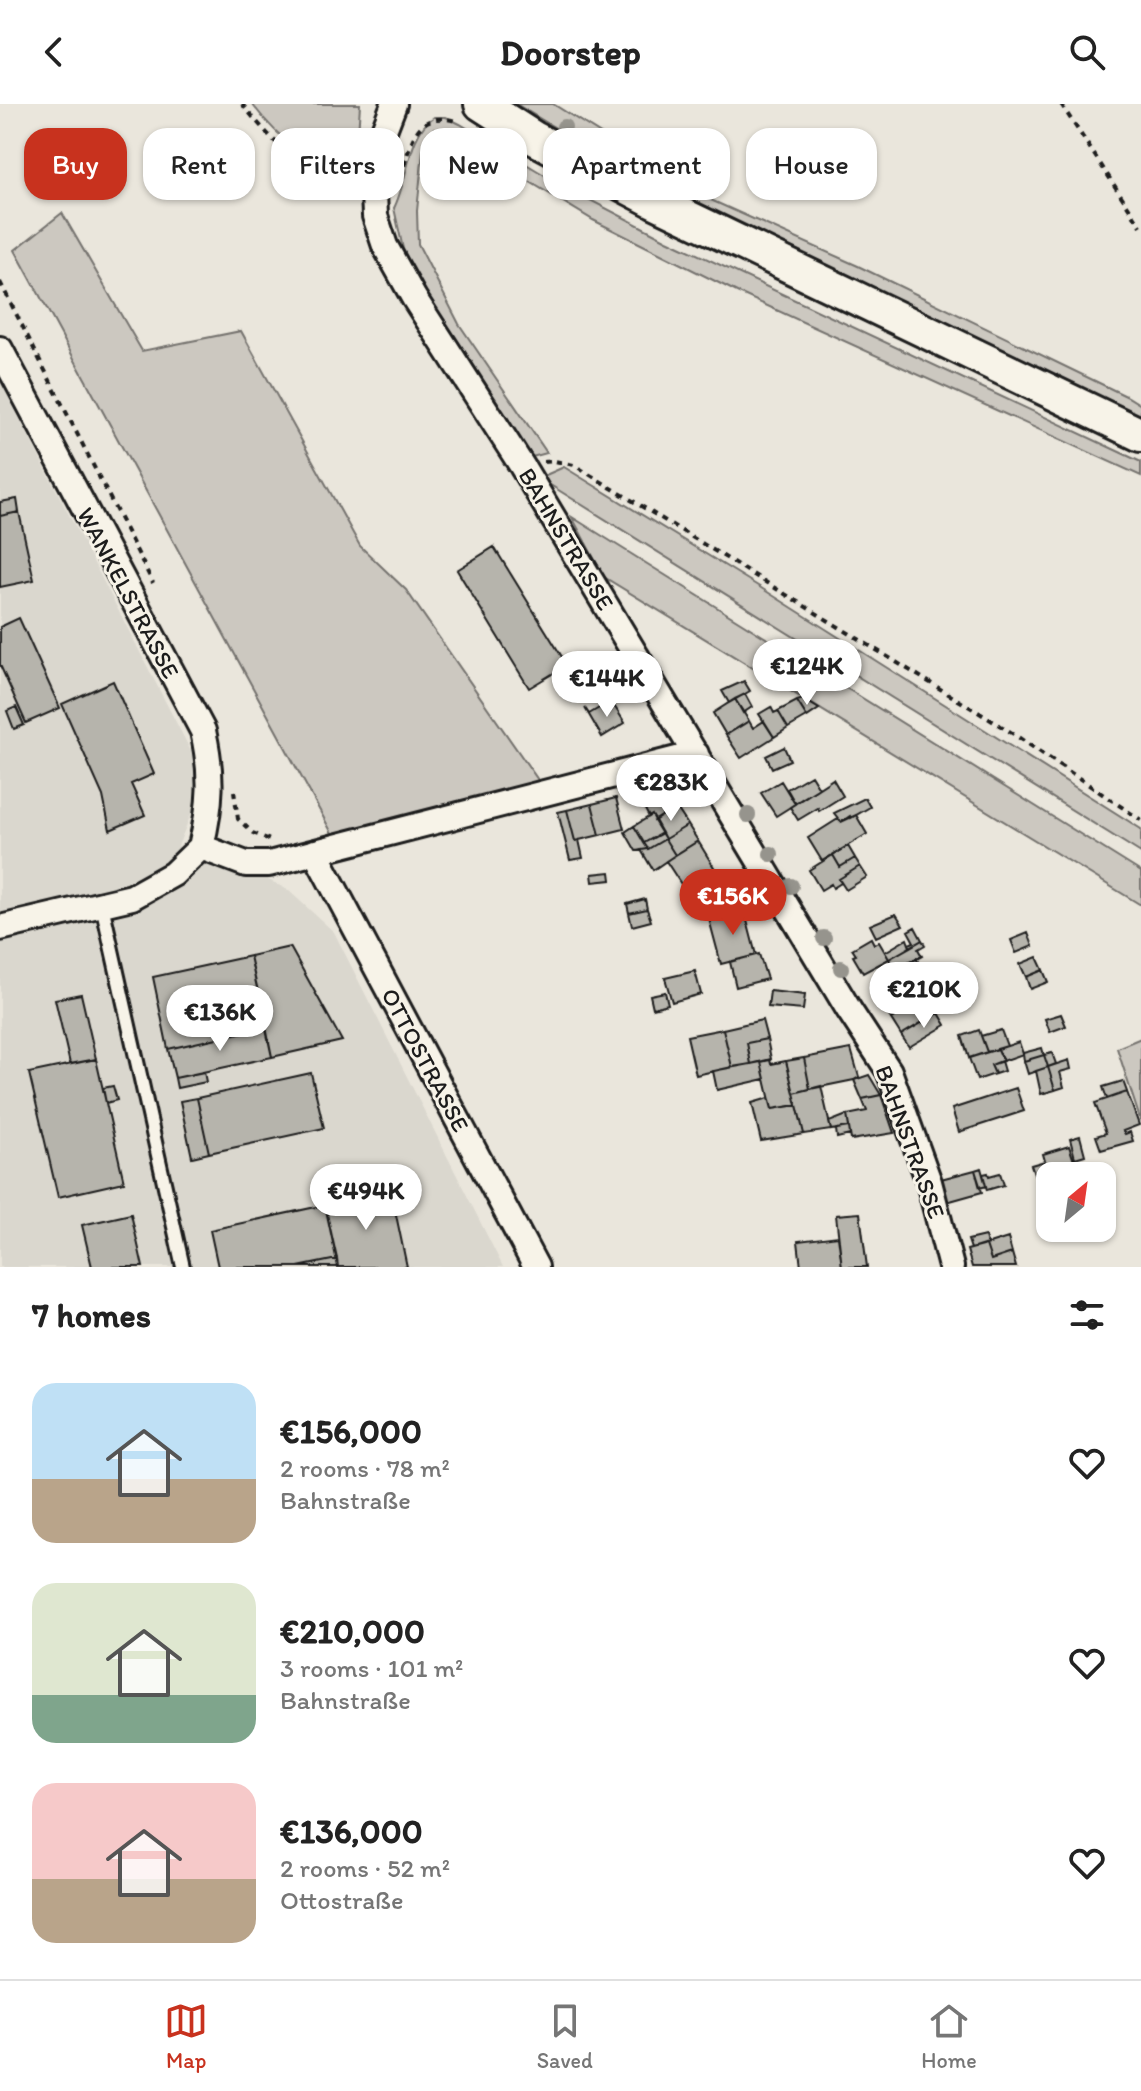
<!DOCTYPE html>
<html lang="en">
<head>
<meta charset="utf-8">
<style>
  :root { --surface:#fff; --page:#f6f6f6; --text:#222; --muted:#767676; --line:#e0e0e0; --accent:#c8321e }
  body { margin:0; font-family:Itim,sans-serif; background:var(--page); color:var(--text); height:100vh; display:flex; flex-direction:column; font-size:30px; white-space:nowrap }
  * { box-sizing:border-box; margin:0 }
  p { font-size:26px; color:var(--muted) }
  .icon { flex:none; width:44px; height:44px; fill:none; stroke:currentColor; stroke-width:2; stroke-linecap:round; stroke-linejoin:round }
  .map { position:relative; height:1163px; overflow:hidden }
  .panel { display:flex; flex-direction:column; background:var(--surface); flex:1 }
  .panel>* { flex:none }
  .banner { position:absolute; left:24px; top:24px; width:1094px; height:72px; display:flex; gap:16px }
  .needle { width:52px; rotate:29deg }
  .buttons { position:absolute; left:1036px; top:1058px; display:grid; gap:16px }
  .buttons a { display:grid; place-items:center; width:80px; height:80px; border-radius:16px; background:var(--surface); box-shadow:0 2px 6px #0004; font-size:40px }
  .price { position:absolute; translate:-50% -68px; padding:0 18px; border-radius:28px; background:#fff; color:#222; font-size:26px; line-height:52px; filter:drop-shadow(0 2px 4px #0008) }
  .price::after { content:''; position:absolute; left:50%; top:48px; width:24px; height:18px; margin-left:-12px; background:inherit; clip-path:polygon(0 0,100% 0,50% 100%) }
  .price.selected { background:var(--accent); color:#fff }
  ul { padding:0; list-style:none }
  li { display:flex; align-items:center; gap:24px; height:200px; padding:0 32px }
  li span { display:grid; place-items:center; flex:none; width:224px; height:160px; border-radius:24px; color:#555 }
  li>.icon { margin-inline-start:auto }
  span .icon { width:96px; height:96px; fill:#fffc; stroke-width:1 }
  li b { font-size:34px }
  h2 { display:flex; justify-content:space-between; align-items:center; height:96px; padding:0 32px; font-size:34px }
  .chip { padding:0 28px; border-radius:24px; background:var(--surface); box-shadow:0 2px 6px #0004; font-size:28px; line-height:72px }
  .chip.selected { background:var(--accent); color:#fff }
  header { display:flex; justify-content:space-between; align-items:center; height:104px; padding:0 32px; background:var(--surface); font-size:36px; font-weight:700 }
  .dock { display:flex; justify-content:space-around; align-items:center; height:112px; border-top:2px solid var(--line); background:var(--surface); font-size:22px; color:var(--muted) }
  .dock a { display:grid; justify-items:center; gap:4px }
  .dock .selected { color:var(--accent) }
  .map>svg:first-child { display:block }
  .built { fill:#dad7ce }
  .green { fill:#ccc8c0; stroke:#74726e; stroke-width:2 }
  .building { fill:#b6b4ac; stroke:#1c1c1c; stroke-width:2 }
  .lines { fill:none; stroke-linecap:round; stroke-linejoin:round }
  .service-casing { stroke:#1c1c1c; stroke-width:18 }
  .minor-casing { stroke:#1c1c1c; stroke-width:30 }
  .secondary-casing { stroke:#1c1c1c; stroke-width:38 }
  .path { stroke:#1c1c1c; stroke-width:4; stroke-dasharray:6 6; stroke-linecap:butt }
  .service { stroke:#f7f3e8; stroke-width:12 }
  .minor { stroke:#f7f3e8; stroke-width:24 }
  .secondary { stroke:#f7f3e8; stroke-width:32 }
  .tree { fill:#96948d }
  .labels { text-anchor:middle; stroke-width:6; stroke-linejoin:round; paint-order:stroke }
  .street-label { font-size:24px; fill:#1c1c1c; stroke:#f7f3e8 }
</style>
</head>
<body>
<header><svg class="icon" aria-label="back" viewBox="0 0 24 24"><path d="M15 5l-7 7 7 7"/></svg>Doorstep<svg class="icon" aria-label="search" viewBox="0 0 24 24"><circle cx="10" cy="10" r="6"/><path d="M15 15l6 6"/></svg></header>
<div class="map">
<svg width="1141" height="1163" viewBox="0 0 1141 1163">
  <rect width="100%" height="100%" fill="#eae6dc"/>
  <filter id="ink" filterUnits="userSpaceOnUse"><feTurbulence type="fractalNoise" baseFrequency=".0125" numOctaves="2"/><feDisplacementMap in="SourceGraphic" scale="16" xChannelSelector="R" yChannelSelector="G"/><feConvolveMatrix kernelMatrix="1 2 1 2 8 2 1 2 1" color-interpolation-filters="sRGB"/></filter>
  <g filter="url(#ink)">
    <!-- built -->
    <path class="built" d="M0,277L194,653L196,698L178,742L219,765L265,774L288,786L334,828L503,1163H0Z"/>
    <!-- green -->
    <path class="green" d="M252,0H360L355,79C311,59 282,39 252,0Z
      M516,0H553L693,88L858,162L1128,293L1141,301V315C929,218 715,123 516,0Z
      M434,13H446L460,20L561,81L667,136L1141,358V372L739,189L593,116L456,33L435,24L423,47L417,107L418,140L459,220L547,349L528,354L419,180L403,145L394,104C408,77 408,29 434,13Z
      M62,109L142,247L241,227L360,442L406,486L540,679L333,731L15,146Z
      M564,363L758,482L1141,725V749L539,374Z
      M572,413L1141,768V801L604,473Z
      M1141,934V1018L1117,944Z"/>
    <!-- building -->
    <path class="building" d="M17,395L19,408L0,412V398Z
      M19,408L34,476L0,483V412Z
      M494,443L567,561L529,584L457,466Z
      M19,514L60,604L26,619L0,561V523Z
      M113,577L154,670L131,680L145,711L110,726L103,692L62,600Z
      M744,577L750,587L729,599L722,587Z
      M745,590L752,603L743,609L735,595Z
      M735,595L749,617L726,631L713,609Z
      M803,595L819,605L807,613L797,597Z
      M611,597L625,619L602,633L585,604L589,610Z
      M797,597L807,613L788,624L778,607Z
      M16,603L24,621L14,625L7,607Z
      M771,603L774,609L778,607L788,624L774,633L759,610Z
      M749,617L753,624L764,617L774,633L741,654L726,631Z
      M784,643L790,656L772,664L766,652Z
      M811,671L819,684L795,699L787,685Z
      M833,675L843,692L819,707L818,704L798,716L790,703Z
      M781,677L795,700L776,712L761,689Z
      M656,685L668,708L655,716L652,711L649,713L639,694Z
      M616,694L624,725L600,731L592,700Z
      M865,694L870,703L851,714L850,712L841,718L834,709Z
      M592,700L600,731L575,737L567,706Z
      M676,703L688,721L665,735L654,717Z
      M567,706L575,737L579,736L583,754L570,756L558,708Z
      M652,711L662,729L644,739L634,722Z
      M856,711L867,730L822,757L808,734L838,715L841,718Z
      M688,721L698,737L675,751L665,735Z
      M634,722L644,739L648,745L636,747L625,728Z
      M662,729L665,735L648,745L644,739Z
      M665,735L675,751L653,766L641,746L648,745Z
      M698,737L723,778L692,797L666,757Z
      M848,742L855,754L840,763L833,751Z
      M833,751L840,763L855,754L860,762L839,775L841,779L833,784L831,780L821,786L809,766Z
      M860,762L867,773L846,786L839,775Z
      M610,768L611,776L593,778L592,770Z
      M645,795L647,805L629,809L627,800Z
      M647,805L651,817L632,822L629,809Z
      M744,805L756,851L721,860L709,815Z
      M896,810L903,821L876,833L870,821Z
      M915,823L922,836L910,843L909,840L914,838L908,827Z
      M1028,829L1033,842L1016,849L1011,836Z
      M871,834L874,840L879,838L889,855L863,869L853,852L856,851L852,845Z
      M907,835L910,843L889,855L885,848Z
      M922,836L925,841L918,845L922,852L896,866L889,855Z
      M290,843L342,937L272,953L250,852Z
      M759,850L767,875L736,883L730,858Z
      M250,852L266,923L168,945L153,873Z
      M1037,853L1043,866L1026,873L1020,860Z
      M916,854L926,871L899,886L889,870Z
      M1043,866L1048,878L1030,885L1026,873Z
      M695,867L701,890L672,898L665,874Z
      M889,870L899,886L881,897L871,882Z
      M909,880L919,897L891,915L881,897Z
      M770,887L805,891L803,906L768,903Z
      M665,888L668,900L653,904L650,891Z
      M81,890L96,955L70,960L55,895Z
      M919,897L929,914L901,931L891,915Z
      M939,909L946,921L909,943L901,931Z
      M1061,910L1066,922L1050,928L1045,915Z
      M762,916L767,935L747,939L751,960L732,963L723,925Z
      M266,923L272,953L175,974L168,945Z
      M723,925L732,963L696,971L687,932Z
      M979,926L987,948L969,954L962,932Z
      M1001,926L1007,942L987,948L981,932Z
      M767,935L771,955L751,960L747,939Z
      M1019,938L1023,950L1003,957L998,945Z
      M1042,944L1044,951L1024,957L1023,949Z
      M851,945L859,973L854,976L810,985L804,954Z
      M998,945L1003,957L991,961L995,970L977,976L969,954Z
      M1052,949L1056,960L1048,963L1044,951Z
      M1044,951L1048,963L1028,970L1024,957Z
      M804,954L810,985L794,989L786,957Z
      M96,955L124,1078L58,1093L29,969Z
      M770,956L771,960L786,957L797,1001L772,1005L761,958Z
      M1069,956L1071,965L1060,968L1064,983L1055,986L1048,963Z
      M1001,957L1004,967L995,970L991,961Z
      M761,958L765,975L717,986L713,967Z
      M1048,963L1055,986L1041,990L1036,967Z
      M204,968L206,978L177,984L175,974Z
      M311,969L324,1024L209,1049L197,994Z
      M869,971L881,991L862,995L854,976Z
      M1123,977L1127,988L1107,995L1103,983Z
      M113,982L117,996L106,999L103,984Z
      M821,982L831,1026L804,1030L794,989Z
      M1016,984L1024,1007L959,1028L952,1005Z
      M1127,988L1139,1021L1123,1027L1125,1030L1130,1028L1133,1037L1101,1046L1096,1032L1106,1029L1095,999Z
      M881,991L894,1029L851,1036L847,1011L867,1007L862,995Z
      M197,994L209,1049L192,1053L180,997Z
      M769,994L772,1005L797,1001L804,1030L761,1037L752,999Z
      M847,1011L849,1023L831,1026L829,1018Z
      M849,1023L850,1031L837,1034L836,1025Z
      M1080,1032L1085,1051L1075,1054L1070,1035Z
      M1069,1042L1075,1060L1035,1072L1031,1061L1045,1057L1043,1050Z
      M981,1064L986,1082L980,1084L975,1066Z
      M975,1066L982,1088L943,1099L937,1076Z
      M988,1069L989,1072L1000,1069L1004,1081L987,1086L983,1070Z
      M391,1087L407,1163H338L325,1101Z
      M325,1101L337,1155L298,1163H218L210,1126Z
      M860,1109L867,1163H842L836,1111Z
      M131,1110L143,1163H92L82,1121Z
      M838,1132L842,1163H801L798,1137Z
      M985,1132L987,1140L971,1145L968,1136Z
      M1008,1134L1012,1149L991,1156L986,1141Z
      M986,1141L991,1156L1012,1149L1016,1163H972L967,1146Z
      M337,1155L338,1163H298Z"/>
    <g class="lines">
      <!-- service casing -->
      <g class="service-casing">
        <path id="service" d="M102,801L183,1163"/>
      </g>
      <!-- minor casing -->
      <g class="minor-casing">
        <path id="minor" d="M394,0L376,47L373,66L375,112L385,142L414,194L522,362L849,906L889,967L929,1078L951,1163
          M0,245L203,627C213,671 211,700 201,743
          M315,748L536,1163
          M0,824L132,793L173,770L201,743L246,760H269L696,650"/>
      </g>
      <!-- secondary casing -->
      <g class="secondary-casing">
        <path id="secondary" d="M481,0L534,34L654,97L1141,331"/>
      </g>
      <!-- path -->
      <path class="path" d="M242,0C271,35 305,75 353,83
        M1061,0L1141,122
        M396,84C411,61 404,0 459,18
        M0,178L153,479
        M544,358L555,357L574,361L1009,627L1141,716
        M234,687L238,715L253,729L270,736"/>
      <!-- service -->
      <use href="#service" class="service"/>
      <!-- minor -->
      <use href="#minor" class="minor"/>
      <!-- secondary -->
      <use href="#secondary" class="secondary"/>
    </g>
    <!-- trees -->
    <g class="tree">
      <circle cx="564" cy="23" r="8"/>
      <circle cx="748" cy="711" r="8"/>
      <circle cx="771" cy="750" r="8"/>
      <circle cx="791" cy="782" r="8"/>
      <circle cx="824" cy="834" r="8"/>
      <circle cx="841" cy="864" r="8"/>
    </g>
  </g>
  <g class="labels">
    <!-- street labels -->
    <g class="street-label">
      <text transform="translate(566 435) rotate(59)" y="8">BAHNSTRASSE</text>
      <text transform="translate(128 489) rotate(62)" y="8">WANKELSTRASSE</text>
      <text transform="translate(425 956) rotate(62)" y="8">OTTOSTRASSE</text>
      <text transform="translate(910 1038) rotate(70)" y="8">BAHNSTRASSE</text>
    </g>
  </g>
</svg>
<div class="buttons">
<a><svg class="needle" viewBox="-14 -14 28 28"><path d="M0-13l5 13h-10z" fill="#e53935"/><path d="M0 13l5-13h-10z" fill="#767676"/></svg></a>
</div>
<b class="price" style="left:807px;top:603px">€124K</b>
<b class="price" style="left:607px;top:615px">€144K</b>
<b class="price" style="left:671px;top:719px">€283K</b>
<b class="price selected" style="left:733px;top:833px">€156K</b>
<b class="price" style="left:924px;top:926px">€210K</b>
<b class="price" style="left:220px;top:949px">€136K</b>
<b class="price" style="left:366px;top:1128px">€494K</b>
<div class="banner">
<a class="chip selected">Buy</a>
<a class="chip">Rent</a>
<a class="chip">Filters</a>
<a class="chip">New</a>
<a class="chip">Apartment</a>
<a class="chip">House</a>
</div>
</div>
<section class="panel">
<h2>7 homes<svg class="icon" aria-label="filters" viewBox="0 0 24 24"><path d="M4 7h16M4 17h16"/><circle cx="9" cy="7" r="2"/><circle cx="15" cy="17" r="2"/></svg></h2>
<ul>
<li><span style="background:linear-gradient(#bfe0f5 60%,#b9a48a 0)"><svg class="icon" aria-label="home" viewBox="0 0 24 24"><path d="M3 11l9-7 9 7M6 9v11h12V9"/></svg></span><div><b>€156,000</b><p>2 rooms · 78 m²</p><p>Bahnstraße</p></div><svg class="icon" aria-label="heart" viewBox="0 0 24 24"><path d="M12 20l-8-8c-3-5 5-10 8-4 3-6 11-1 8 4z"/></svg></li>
<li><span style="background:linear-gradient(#dfe7d0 70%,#7fa58c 0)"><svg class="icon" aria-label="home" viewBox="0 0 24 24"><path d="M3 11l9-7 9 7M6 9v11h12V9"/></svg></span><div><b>€210,000</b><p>3 rooms · 101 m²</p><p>Bahnstraße</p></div><svg class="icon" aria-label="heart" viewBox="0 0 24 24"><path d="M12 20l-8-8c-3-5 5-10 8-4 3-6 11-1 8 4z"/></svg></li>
<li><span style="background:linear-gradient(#f6c9c9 60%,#b9a48a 0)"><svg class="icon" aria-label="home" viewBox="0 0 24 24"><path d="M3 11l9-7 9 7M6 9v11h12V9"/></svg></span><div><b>€136,000</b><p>2 rooms · 52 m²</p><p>Ottostraße</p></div><svg class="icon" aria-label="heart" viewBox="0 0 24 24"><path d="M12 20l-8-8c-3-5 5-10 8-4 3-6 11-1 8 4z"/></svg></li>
</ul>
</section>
<nav class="dock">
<a class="selected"><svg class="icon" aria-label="map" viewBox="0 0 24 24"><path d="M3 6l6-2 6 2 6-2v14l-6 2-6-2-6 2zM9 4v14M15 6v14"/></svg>Map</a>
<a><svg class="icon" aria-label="saved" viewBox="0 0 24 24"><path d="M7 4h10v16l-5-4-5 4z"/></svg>Saved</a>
<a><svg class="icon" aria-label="home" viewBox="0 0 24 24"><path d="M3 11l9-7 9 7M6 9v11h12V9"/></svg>Home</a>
</nav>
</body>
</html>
